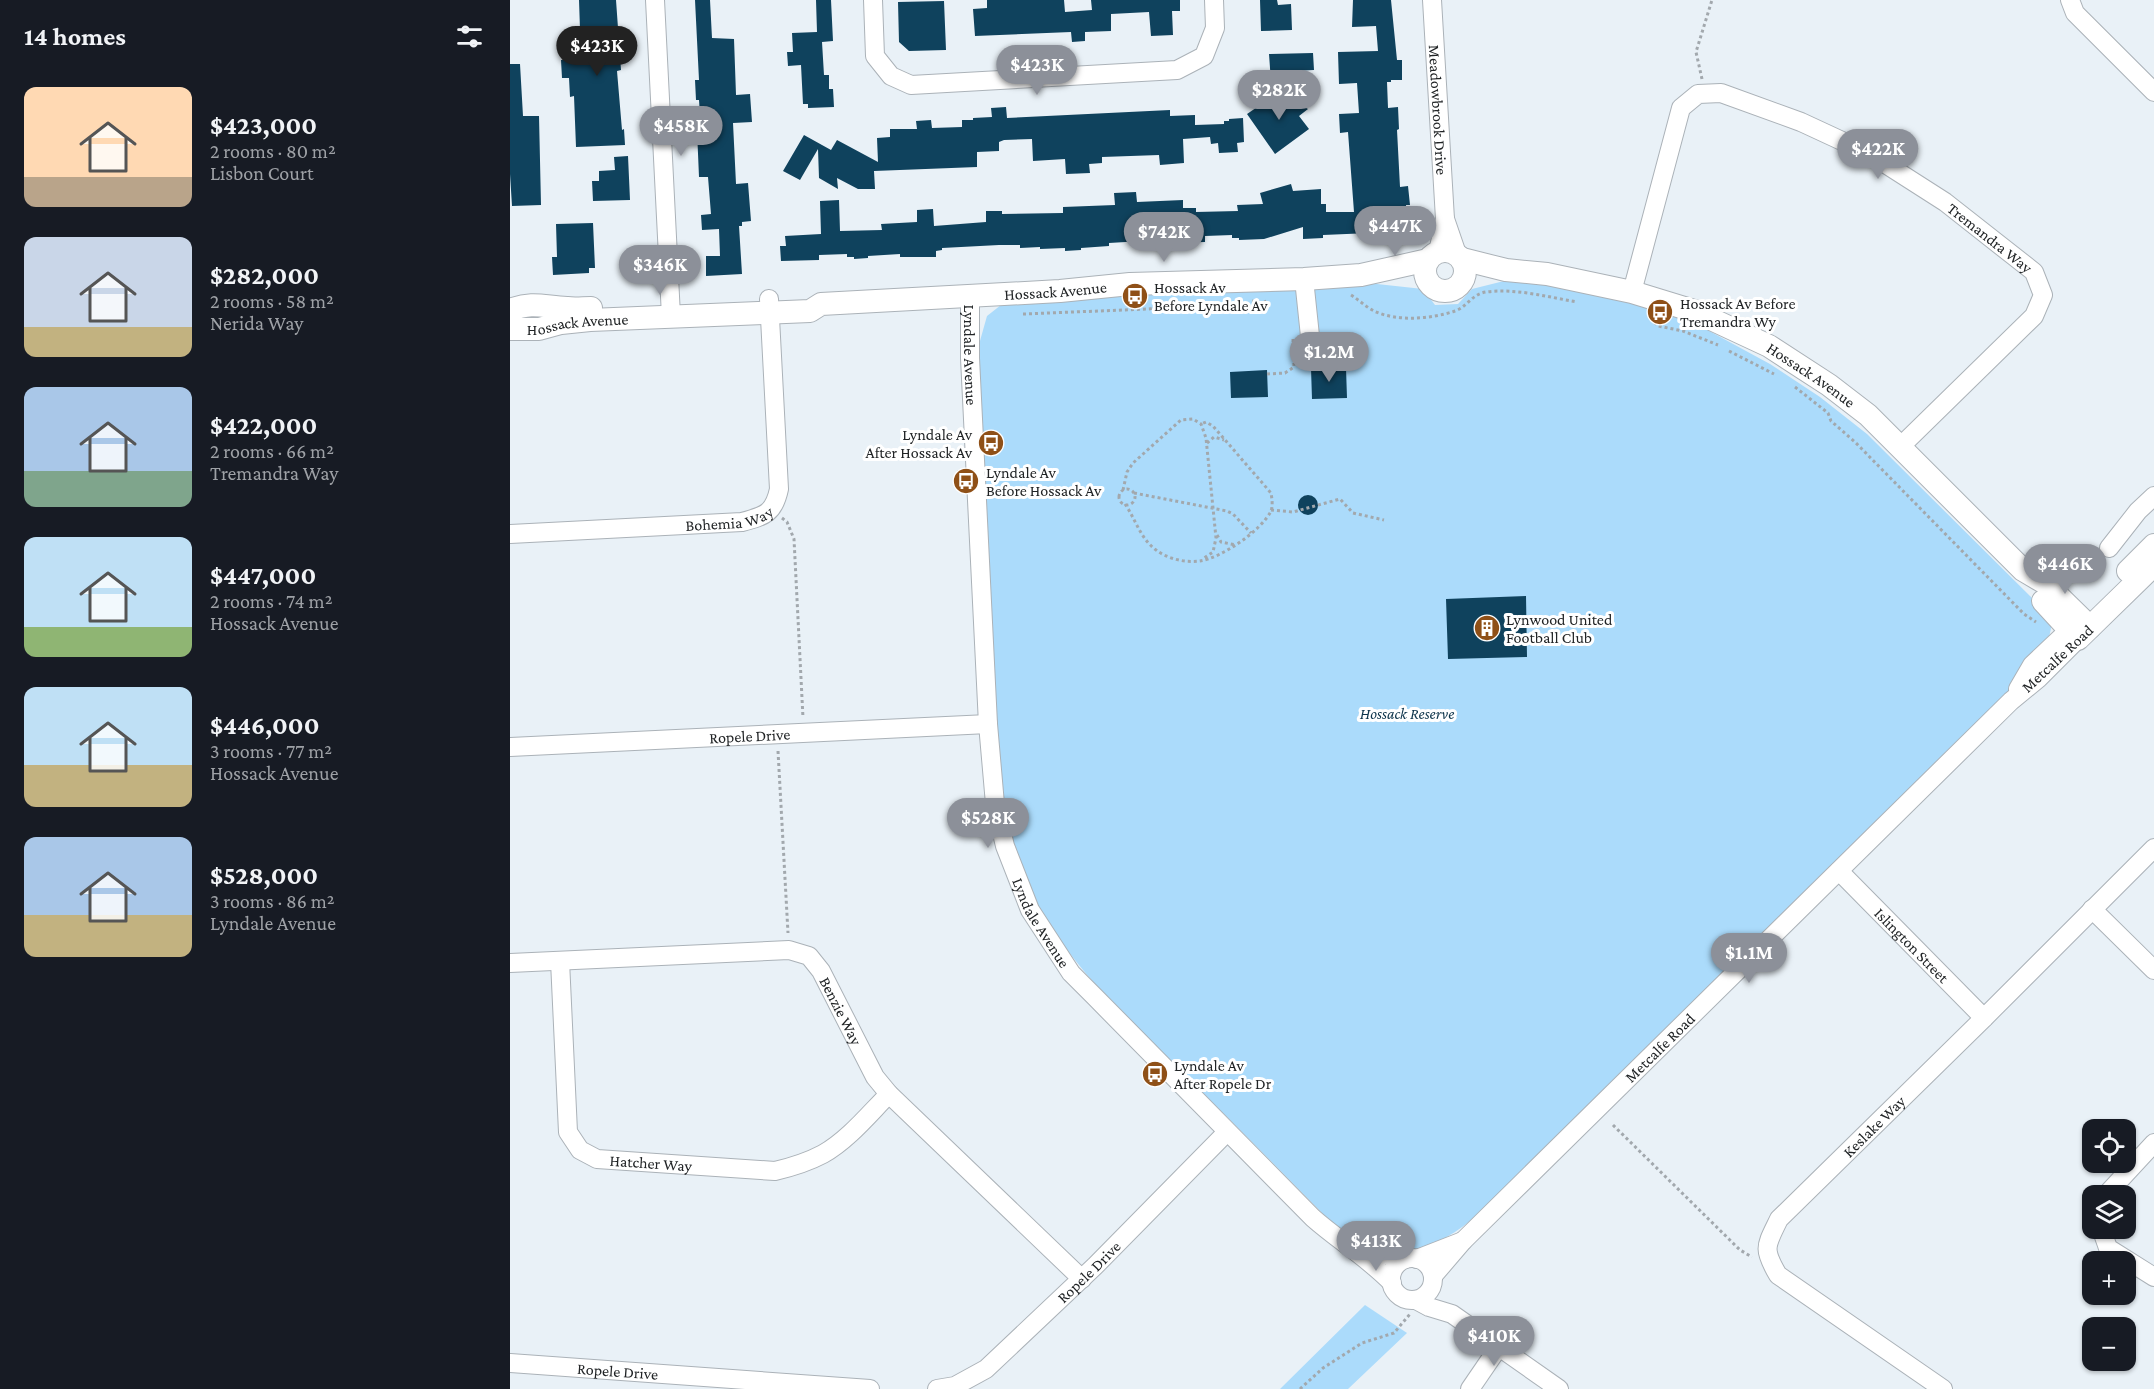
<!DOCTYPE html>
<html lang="en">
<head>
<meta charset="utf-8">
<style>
  :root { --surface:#171b24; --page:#20242c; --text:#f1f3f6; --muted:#9ea1a6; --accent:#8c9099 }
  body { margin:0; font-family:"Crimson Pro",serif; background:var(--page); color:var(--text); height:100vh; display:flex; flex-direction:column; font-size:22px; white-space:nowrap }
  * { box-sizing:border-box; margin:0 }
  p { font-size:20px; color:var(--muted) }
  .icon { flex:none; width:33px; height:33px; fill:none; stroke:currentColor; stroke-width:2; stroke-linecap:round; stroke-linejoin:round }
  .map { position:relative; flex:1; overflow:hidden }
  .details { display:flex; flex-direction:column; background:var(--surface); width:510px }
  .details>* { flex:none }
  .buttons { position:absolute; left:1572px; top:1119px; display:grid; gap:12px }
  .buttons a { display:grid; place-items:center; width:54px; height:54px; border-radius:12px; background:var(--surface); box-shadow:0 2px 4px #0004; font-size:30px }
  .price { position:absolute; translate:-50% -51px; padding:0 14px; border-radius:21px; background:var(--accent); color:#fff; font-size:20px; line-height:39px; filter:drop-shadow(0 2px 3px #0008) }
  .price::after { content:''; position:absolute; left:50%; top:36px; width:18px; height:14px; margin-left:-9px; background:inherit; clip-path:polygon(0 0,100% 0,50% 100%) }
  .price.on { background:#222; color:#fff }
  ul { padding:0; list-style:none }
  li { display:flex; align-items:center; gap:18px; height:150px; padding:0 24px }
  li span { display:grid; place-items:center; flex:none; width:168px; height:120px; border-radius:12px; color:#555 }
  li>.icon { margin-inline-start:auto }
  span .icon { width:72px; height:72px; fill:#fffc; stroke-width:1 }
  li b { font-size:26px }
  h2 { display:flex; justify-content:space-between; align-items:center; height:72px; padding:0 24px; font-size:26px }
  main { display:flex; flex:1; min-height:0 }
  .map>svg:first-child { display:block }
  .green { fill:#abdbfb }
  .building { fill:#0f425d }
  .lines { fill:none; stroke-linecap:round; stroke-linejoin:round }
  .minor-casing { stroke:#abb2b8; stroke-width:20 }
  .major-casing { stroke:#abb2b8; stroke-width:24 }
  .path { stroke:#a2a8ad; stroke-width:3; stroke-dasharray:3 3; stroke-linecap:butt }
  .minor { stroke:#fff; stroke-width:18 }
  .major { stroke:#fff; stroke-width:22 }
  .labels { text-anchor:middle; stroke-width:6; stroke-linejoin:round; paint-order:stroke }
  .street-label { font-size:16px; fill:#212426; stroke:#fff }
  .poi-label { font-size:16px; fill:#212426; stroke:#fff; text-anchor:start }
  .park-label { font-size:16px; font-style:italic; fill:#0d344b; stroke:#fff }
</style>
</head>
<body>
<main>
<section class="details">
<h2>14 homes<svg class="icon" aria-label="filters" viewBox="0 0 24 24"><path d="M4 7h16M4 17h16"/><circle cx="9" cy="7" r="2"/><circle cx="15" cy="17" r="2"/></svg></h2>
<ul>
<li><span style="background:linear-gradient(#ffd9b3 75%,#b9a48a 0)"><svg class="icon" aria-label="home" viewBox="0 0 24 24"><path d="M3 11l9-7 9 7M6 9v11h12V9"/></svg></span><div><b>$423,000</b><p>2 rooms · 80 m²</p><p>Lisbon Court</p></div></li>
<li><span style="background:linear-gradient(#c9d6e8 75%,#c2b280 0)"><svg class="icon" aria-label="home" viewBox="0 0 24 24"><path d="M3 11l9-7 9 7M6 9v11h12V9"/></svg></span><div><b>$282,000</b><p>2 rooms · 58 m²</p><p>Nerida Way</p></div></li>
<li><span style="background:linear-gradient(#a9c7e8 70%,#7fa58c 0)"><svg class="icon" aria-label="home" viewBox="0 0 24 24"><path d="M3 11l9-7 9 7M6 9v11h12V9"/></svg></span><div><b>$422,000</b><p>2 rooms · 66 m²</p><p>Tremandra Way</p></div></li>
<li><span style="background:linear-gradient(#bfe0f5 75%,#8fb573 0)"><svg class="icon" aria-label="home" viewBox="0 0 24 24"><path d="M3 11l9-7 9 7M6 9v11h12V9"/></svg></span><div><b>$447,000</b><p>2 rooms · 74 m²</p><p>Hossack Avenue</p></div></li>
<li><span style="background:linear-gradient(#bfe0f5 65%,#c2b280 0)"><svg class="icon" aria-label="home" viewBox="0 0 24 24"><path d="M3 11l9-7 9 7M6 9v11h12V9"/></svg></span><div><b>$446,000</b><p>3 rooms · 77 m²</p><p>Hossack Avenue</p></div></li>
<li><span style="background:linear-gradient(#a9c7e8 65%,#c2b280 0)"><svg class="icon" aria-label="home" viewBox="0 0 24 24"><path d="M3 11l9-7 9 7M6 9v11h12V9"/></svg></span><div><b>$528,000</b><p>3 rooms · 86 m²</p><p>Lyndale Avenue</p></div></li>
</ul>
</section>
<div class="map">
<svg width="1644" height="1389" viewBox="0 0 1644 1389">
  <rect width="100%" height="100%" fill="#e9f1f7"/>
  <!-- green -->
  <path class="green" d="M994,281L1040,285L1121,302L1190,326L1260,364L1310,397L1357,434L1520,596C1526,602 1535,609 1539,617C1551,636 1510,683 1499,699L964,1218C913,1258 884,1262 827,1228C773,1173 718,1118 663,1063C619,1020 573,977 539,924C480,832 487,711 481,605C477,520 473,434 468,348L477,316L491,305L743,287L867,284L913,289L925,305L948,304L962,289Z
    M855,1305L897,1333L838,1389H770Z"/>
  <!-- building -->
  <path class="building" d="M69,0H106L111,70L107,71L112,130L114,129L115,145L66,147L64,96L60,97L59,78H52L51,60L71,59Z
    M185,0H200L202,38L224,39L226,95L240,94L242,122L223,123L226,184L238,183L241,221L232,222V226H229L232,274L196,276V256H210L209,229L192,230L191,215L201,214L198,177H189L187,130H191L189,100H186L185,80H189Z
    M306,0H321L323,41L312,42L314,75H319V89H323L324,107L298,108V104H293L291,65L278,66L277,52H283L282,33L307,32Z
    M477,0H554L555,12L582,10L581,0H670V11H662L663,35L641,36L639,12L601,14V31L575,32V41L562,42L561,32L465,36L463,9L477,8Z
    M750,0H767L768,5L781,4L782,30L751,31Z
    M843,0H881L887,60H892V80H881V82H877L878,108L888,107L889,129L887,130L890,187L898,186L900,205H896L898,227L866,228V231H860V233L813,235V238L793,239V227L754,239L729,240V238H722V235L695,236V242L647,243V245L632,246V241L599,243V246L571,248V250L555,251V248L530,249V247L510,248V245H489L432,248V250L426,251V257H390V254L358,256V258L344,259V257H337V254L309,255V260L271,261L270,246H276L275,236L311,234L310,201L329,200L330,231L372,230L371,224L407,222V210L423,209L424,226L476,222V211H492V214L553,213V207L605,205L604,193L626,192L627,202L673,200V208H686V212L728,211L727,205L753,204L750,193L781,184L783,191L811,189V204H816V212H844L838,132L830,133L829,114L849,113L847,83L829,84L828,52L868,51L866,26L842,27Z
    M434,1L436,50L399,51L389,42L388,2Z
    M803,53L804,70L782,71L783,81L761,82L759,54Z
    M0,64H10L13,116H29L31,205L2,206L0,174Z
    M761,89L798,109L789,116L799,129L765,154L737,114L762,97Z
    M496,107L497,118L660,110V116L685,115V125L714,124V121H719V119L733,118L734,142L727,143L728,152L709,153L708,143L701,144L700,137L673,139L674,163L650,165L649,155L592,157V163L579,164L580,173L556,174L555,159L523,161L522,139L494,140L489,142V151L467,152V167L364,171L365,189H348L327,178L328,189L309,178L308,149L290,180L273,171L294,135L321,150L327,140L368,162L367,138L380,137V129H407L406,121L421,120L422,128L452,127V120H463V118L482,117L481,108Z
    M118,156L120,200L83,201L82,181H89V171L105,170L104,157Z
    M83,223L85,268H79V273L43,275L42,257H47L46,224Z
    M801,368H836L837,398L802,399Z
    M757,370L758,397L721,398L720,372Z
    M788 505a10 10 0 1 1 20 0a10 10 0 1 1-20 0Z
    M1016,596L1017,657L938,659L936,599Z"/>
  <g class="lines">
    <!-- minor casing -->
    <g class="minor-casing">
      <g id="minor">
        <path d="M145,0L161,316"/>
        <path d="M363,0L365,56L381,76L401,85L667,70L694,56L705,28L704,0"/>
        <path id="s1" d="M922,0L935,219L928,252"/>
        <path d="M1560,0L1565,13L1644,92"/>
        <path d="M935,219L947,254"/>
        <path d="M794,279L800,336"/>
        <path id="s2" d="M1122,292L1171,108L1188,94L1211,93L1291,122L1360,154L1435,202L1524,272L1533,295L1524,316L1391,446"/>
        <path id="s3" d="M460,295V358L478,724L485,804L495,846L520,910L561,973L585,997L803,1218C829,1241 858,1258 882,1283"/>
        <path id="s4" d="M0,534L232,522C255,516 264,513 269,489L259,299"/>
        <path d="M1599,548L1628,511L1644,496"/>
        <path d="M1508,689L1522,665L1559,630"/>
        <path id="s5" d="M0,747L478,724"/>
        <path id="s6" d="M1329,871L1474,1018"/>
        <path d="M1582,909L1644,970"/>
        <path id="s7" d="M50,961L58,1132L70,1150L87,1159L265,1171C282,1167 298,1162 313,1154C338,1140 359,1114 379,1094"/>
        <path id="s8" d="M0,963L279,950L299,956L311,971L365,1077L379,1094L572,1279"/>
        <path d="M1595,1196L1644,1143"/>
        <path d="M1591,1228L1598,1248L1644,1277"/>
        <path d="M846,1250L895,1259"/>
        <circle cx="902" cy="1279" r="21"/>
        <path d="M907,1259L953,1241"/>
        <path id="s9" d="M923,1276L953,1241L1501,701L1529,678L1568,639"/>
        <path d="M906,1300L919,1307L942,1314L1049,1389"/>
        <path id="s10" d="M0,1363L360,1389"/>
        <path id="s11" d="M427,1389L445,1386L476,1369L585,1266L717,1132"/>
        <path d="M960,1389L988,1348"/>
        <path id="s12" d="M1433,1389L1268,1275C1252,1248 1256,1246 1269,1219L1474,1018L1644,848"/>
      </g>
    </g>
    <!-- major casing -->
    <g class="major-casing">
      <g id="major">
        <circle cx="935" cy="271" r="20"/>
        <path id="s13" d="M952,259L996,270L1037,274L1122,292L1184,311L1259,346L1319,385L1358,415L1513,570L1535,583L1580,627"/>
        <path d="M0,310C23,301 34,307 57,308C65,309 73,308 81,308"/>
        <path id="s14" d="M0,329H29L51,323L80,320L300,311L311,304L550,291L620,284L794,279L851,275L918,260"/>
        <path d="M1618,571L1644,545"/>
        <path d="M1533,601L1568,639L1644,565"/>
      </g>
    </g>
    <!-- path -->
    <path class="path" d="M1192,79L1186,52L1202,0
      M841,295C849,300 856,307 864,311C887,322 921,319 945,311C957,307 962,294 976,292C1005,288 1038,297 1067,302
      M742,301L753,303L758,300
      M513,314L639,309L661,304
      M1140,318L1148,326L1173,331L1208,345
      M1219,351L1264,374
      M757,374L775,373L784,367L783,339
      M1285,387L1318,413L1321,421L1345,442L1514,614L1526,622
      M697,443L704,437L714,440
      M609 497a8 8 0 1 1 16 0a8 8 0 1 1-16 0Z
      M613,490L617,472L623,463L671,420L683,419L691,424L696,438L706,538L703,552L694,558
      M624,493L717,511L723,514L741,533
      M615,504C626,520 630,538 646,550C658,559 675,563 690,561C711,558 751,531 761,511C763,505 762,499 761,493L703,426L696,422L691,424
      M761,510L783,512L830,499L843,513L874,520
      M272,518L277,522L284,539L293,718
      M707,535L711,542L726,545
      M1561,581V577L1578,559L1584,556
      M268,751L278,933
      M1103,1125L1230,1250L1242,1257
      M790,1389L813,1368L852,1343L884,1333L900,1314"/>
    <!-- minor -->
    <use href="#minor" class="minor"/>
    <!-- major -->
    <use href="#major" class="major"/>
  </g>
  <!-- icons -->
  <defs>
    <g id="bus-disc" transform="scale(1.35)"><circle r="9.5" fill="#8f5017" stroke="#fff"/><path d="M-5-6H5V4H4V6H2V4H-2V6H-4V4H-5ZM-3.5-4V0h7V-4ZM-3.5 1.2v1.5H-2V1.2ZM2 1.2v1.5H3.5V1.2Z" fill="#fff"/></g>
    <g id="building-disc" transform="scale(1.35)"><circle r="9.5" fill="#8f5017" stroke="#fff"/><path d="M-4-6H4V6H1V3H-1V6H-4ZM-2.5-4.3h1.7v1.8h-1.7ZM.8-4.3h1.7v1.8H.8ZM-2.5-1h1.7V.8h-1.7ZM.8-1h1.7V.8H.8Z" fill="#fff"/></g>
  </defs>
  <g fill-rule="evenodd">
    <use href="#bus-disc" x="625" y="296"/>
    <use href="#bus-disc" x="1150" y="312"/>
    <use href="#bus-disc" x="481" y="443"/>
    <use href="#bus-disc" x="456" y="481"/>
    <use href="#building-disc" x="977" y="628"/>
    <use href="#bus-disc" x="645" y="1074"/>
  </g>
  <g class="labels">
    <!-- street labels -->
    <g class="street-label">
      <text dy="6" stroke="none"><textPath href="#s1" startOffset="110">Meadowbrook Drive</textPath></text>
      <text dy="6" stroke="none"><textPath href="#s2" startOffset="543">Tremandra Way</textPath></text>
      <text dy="6" stroke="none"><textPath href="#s14" startOffset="549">Hossack Avenue</textPath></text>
      <text dy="6" stroke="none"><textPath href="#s14" startOffset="68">Hossack Avenue</textPath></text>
      <text dy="6" stroke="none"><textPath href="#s3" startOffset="60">Lyndale Avenue</textPath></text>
      <text dy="6" stroke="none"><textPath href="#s13" startOffset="372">Hossack Avenue</textPath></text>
      <text dy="6" stroke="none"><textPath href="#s4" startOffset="220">Bohemia Way</textPath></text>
      <text transform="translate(1547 658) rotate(-43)" y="6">Metcalfe Road</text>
      <text dy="6" stroke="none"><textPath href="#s5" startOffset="240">Ropele Drive</textPath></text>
      <text dy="6" stroke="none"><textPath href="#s3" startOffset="638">Lyndale Avenue</textPath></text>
      <text dy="6" stroke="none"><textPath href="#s6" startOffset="104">Islington Street</textPath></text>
      <text dy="6" stroke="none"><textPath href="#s8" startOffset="364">Benzie Way</textPath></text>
      <text dy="6" stroke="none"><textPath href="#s9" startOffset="322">Metcalfe Road</textPath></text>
      <text dy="6" stroke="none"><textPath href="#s12" startOffset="394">Keslake Way</textPath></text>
      <text dy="6" stroke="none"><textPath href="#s7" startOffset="266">Hatcher Way</textPath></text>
      <text dy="6" stroke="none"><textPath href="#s11" startOffset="195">Ropele Drive</textPath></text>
      <text dy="6" stroke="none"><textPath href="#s10" startOffset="108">Ropele Drive</textPath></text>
    </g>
    <!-- poi labels -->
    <g class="poi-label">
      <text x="644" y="293">Hossack Av<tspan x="644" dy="18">Before Lyndale Av</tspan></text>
      <text x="1170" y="309">Hossack Av Before<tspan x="1170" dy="18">Tremandra Wy</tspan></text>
      <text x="462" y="440" text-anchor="end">Lyndale Av<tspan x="462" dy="18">After Hossack Av</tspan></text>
      <text x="476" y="478">Lyndale Av<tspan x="476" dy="18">Before Hossack Av</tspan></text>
      <text x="996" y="625">Lynwood United<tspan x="996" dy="18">Football Club</tspan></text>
      <text x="664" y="1071">Lyndale Av<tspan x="664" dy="18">After Ropele Dr</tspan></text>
    </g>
    <!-- park labels -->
    <g class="park-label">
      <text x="897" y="719">Hossack Reserve</text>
    </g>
  </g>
</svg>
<div class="buttons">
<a><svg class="icon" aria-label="locate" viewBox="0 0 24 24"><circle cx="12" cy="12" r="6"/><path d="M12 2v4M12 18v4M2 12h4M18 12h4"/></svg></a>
<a><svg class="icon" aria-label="layers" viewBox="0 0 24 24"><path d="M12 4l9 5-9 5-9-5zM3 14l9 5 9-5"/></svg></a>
<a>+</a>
<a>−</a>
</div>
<b class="price on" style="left:87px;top:77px">$423K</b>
<b class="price" style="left:527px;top:96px">$423K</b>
<b class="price" style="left:769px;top:121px">$282K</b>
<b class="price" style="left:171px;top:157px">$458K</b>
<b class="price" style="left:1368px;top:180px">$422K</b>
<b class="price" style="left:885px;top:257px">$447K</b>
<b class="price" style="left:654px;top:263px">$742K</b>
<b class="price" style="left:150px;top:296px">$346K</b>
<b class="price" style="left:819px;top:383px">$1.2M</b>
<b class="price" style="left:1555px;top:595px">$446K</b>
<b class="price" style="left:478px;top:849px">$528K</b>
<b class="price" style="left:1239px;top:984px">$1.1M</b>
<b class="price" style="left:866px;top:1272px">$413K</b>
<b class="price" style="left:984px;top:1367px">$410K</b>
</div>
</main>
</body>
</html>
